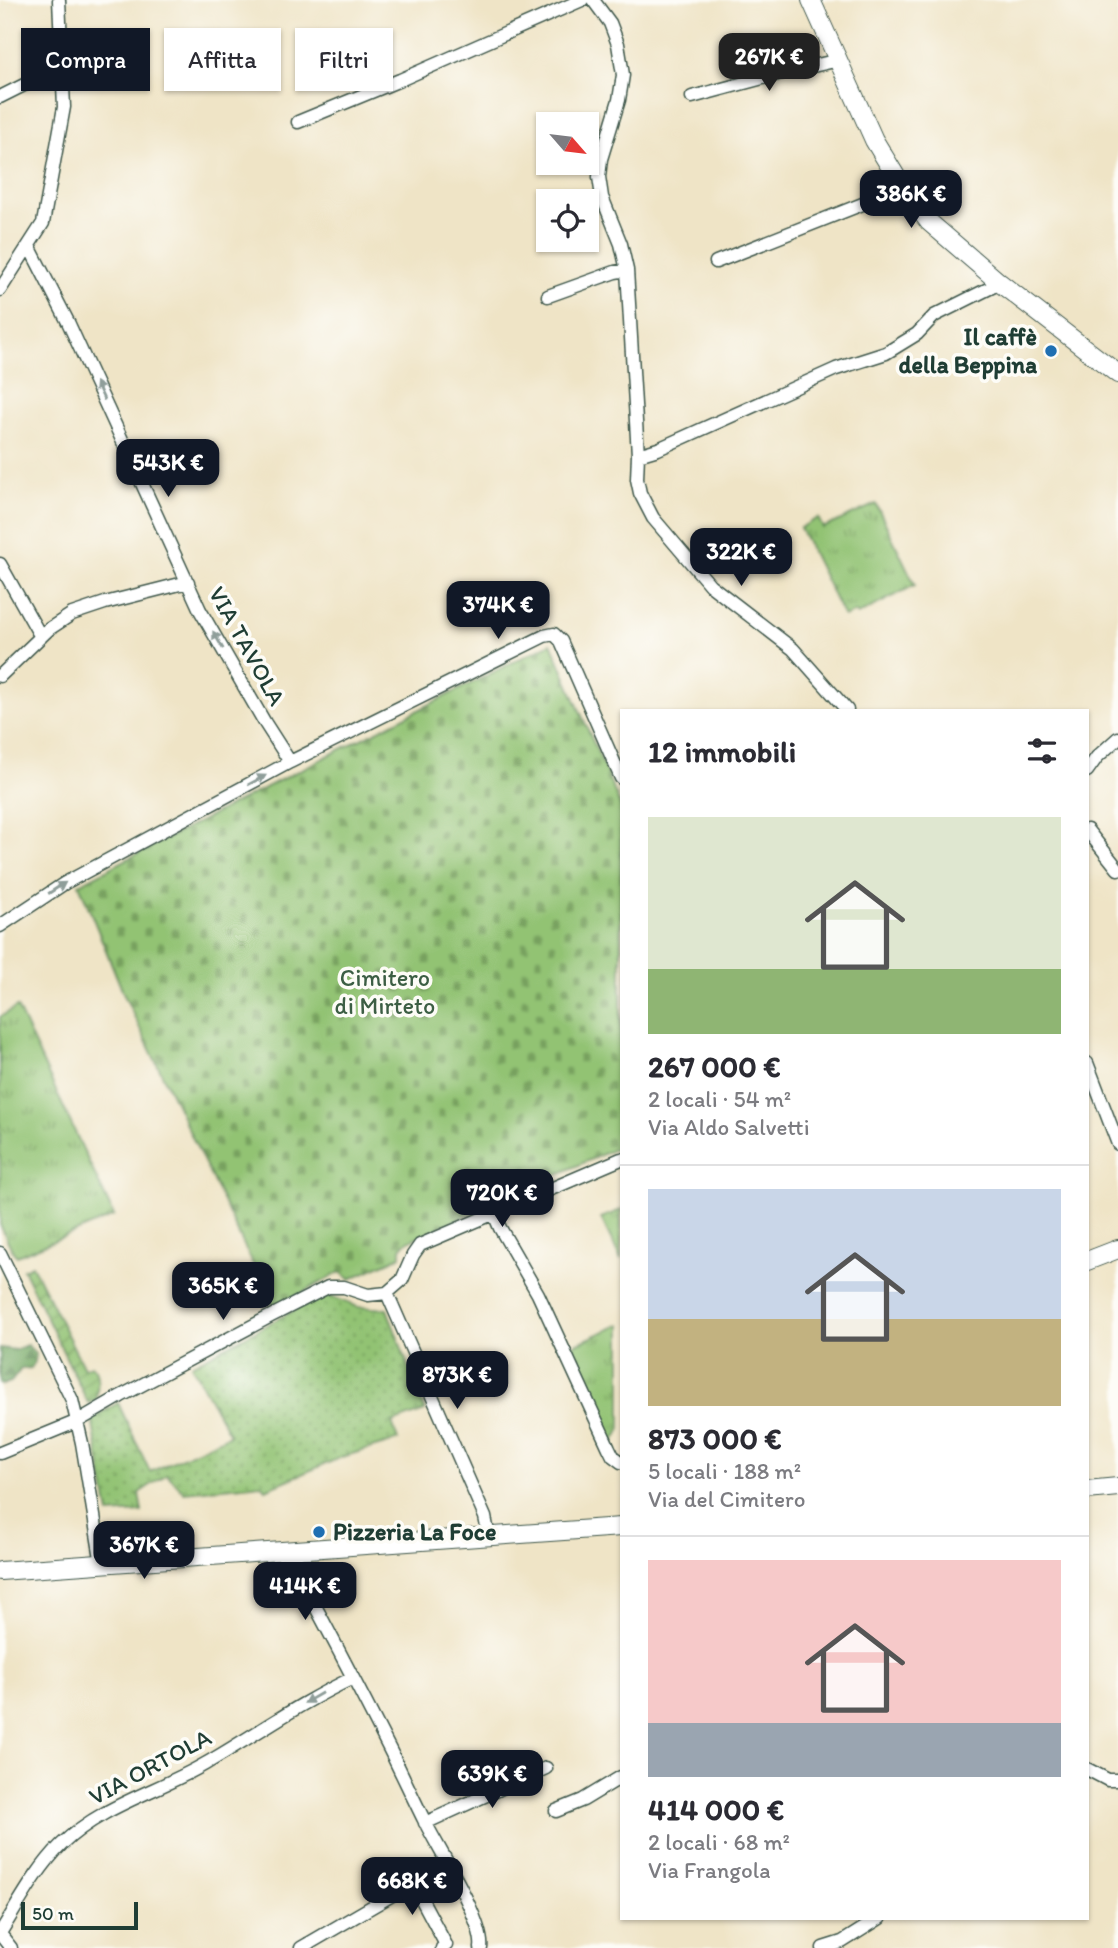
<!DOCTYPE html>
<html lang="it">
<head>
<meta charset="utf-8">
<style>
  :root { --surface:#fff; --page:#f7f7f7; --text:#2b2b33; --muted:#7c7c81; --line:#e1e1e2; --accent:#111827 }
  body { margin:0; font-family:Itim,sans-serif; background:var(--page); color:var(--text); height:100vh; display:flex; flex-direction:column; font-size:26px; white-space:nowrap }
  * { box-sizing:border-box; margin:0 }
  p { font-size:23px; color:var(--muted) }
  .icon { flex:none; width:38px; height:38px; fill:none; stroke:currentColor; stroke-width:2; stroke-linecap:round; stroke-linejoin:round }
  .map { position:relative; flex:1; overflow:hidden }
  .drawer { position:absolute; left:620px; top:709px; width:469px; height:1211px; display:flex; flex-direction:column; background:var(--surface); border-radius:0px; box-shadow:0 2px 5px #0004 }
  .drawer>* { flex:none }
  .banner { position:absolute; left:21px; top:28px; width:494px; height:63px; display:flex; gap:14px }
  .needle { width:46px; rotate:118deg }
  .controls { position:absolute; left:536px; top:112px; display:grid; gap:14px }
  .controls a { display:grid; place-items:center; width:63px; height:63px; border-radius:0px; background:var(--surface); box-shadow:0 2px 5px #0004; font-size:35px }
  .scale { position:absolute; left:21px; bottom:18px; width:117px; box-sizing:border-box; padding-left:7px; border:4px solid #1f3d34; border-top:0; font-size:19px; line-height:24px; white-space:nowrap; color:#1f3d34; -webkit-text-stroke:5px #fdfcf7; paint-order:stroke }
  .price { position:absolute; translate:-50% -60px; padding:0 16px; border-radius:14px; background:var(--accent); color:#fff; font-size:23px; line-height:46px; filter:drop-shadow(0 2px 4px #0008) }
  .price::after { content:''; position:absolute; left:50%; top:42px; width:21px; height:16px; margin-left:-10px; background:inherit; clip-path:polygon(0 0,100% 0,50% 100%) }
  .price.on { background:#222; color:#fff }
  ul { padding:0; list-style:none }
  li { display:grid; align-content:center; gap:14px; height:371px; padding:0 28px }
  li+li { border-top:2px solid var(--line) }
  li span { display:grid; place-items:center; height:217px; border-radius:0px; color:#555 }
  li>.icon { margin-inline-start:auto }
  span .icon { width:126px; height:126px; fill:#fffc; stroke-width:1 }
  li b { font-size:30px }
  h2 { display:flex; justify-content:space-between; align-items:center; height:84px; padding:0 28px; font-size:30px }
  .tag { padding:0 24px; border-radius:0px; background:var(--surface); box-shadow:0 2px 5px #0004; font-size:24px; line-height:63px }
  .tag.on { background:var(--accent); color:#fff }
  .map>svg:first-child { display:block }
  .grass { fill:url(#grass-tufts); stroke:#588054; stroke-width:2 }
  .forest { fill:url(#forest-firs); stroke:#4a734c; stroke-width:2 }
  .cemetery { fill:url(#cemetery-stones); stroke:#588054; stroke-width:2 }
  .park { fill:url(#park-dots); stroke:#588054; stroke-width:2 }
  .garden { fill:url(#garden-furrows); stroke:#588054; stroke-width:2 }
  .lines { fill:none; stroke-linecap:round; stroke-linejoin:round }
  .street-casing { stroke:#3e564a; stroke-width:15 }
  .secondary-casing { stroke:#3e564a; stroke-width:20 }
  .street { stroke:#fff; stroke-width:12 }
  .secondary { stroke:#fff; stroke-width:18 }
  .oneway { fill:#8f9e9a }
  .poi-dot { fill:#1f6fb2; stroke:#fdfcf7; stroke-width:2.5 }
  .labels { text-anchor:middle; stroke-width:7; stroke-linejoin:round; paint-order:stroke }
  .poi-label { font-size:24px; font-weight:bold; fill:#1f3d34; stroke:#fdfcf7; text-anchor:end }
  .street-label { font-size:24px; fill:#1f3d34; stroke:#fdfcf7 }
  .park-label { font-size:24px; fill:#3c5e44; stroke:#fdfcf7 }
</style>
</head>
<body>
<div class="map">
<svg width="1118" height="1948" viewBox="0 0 1118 1948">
  <defs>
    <pattern id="grass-tufts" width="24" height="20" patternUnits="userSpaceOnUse" patternTransform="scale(1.75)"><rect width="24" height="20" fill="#92c373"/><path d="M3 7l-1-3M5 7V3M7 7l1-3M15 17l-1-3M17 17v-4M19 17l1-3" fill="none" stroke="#77a05f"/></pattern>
    <pattern id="forest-firs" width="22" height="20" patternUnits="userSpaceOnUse" patternTransform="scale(1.75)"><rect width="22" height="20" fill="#75a965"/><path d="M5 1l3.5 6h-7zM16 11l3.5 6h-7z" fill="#5f8b54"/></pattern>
    <pattern id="cemetery-stones" width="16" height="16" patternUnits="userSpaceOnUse" patternTransform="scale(1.75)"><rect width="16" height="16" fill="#92c373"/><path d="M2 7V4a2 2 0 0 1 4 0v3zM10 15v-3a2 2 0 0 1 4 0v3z" fill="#77a05f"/></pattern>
    <pattern id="park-dots" width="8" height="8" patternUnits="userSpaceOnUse" patternTransform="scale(1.75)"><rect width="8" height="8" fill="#92c373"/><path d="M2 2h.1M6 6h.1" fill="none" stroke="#77a05f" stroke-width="1.8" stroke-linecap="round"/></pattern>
    <pattern id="garden-furrows" width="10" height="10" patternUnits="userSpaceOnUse" patternTransform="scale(1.75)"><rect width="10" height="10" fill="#92c373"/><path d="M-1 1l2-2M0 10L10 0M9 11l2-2" fill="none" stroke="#77a05f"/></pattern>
  </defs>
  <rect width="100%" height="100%" fill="#fdfcf7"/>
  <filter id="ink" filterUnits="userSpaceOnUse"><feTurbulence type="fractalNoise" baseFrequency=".0143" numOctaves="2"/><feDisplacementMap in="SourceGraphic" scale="14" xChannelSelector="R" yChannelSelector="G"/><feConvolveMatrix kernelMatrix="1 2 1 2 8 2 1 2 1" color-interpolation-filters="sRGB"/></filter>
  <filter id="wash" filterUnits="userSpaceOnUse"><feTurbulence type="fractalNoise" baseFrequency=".00686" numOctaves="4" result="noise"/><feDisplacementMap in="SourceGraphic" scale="28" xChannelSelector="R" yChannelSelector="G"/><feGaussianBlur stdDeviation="1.57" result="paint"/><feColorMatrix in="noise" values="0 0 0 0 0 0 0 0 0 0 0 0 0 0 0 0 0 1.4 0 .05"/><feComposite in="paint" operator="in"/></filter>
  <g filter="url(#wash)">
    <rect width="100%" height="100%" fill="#efe4c6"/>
    <!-- grass -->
    <path class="grass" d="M876,504L915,585L857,615L856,612L844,617L800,528L818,518L823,528Z
      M17,1007L114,1216L17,1256L13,1252L0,1225V1017Z
      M621,1210V1260L601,1218Z
      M621,1324V1429L613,1443L567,1348Z"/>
    <!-- forest -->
    <path class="forest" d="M27,1345L36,1354L34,1363L31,1368L21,1369L11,1382L2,1385L0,1383V1348L15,1350Z"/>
    <!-- cemetery -->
    <path class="cemetery" d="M551,643L621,807V1146L406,1242L401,1248V1256L350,1279L340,1272L274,1308L125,997L79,884L290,775Z"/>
    <!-- park -->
    <path class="park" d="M325,1294L358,1307L387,1309L425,1411L392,1423L398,1440L342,1457L266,1489L262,1484L184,1492L167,1474L139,1493L142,1512L109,1514L92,1419L118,1403L150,1472L230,1435L191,1365Z"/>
    <!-- garden -->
    <path class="garden" d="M32,1265L84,1368L91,1365C101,1373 97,1388 96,1400L88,1403L23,1269Z"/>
  </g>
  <g filter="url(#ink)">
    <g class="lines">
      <!-- street casing -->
      <g class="street-casing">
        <path id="street" d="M593,0L610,23L618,44L623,75L619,100L601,159L599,177L602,197L621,244L627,270L638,455L637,479L640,493L653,518L710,585L793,649L847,710
          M0,97L24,85L62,74
          M692,97L778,74L839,60
          M298,122L400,80L582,0
          M29,246L68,322L200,610L265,723L290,762
          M716,262L903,188
          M0,290L43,223L64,107L59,0
          M548,296L615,272L627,270
          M638,455L658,449L836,369L886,353L917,334L934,316L1000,283
          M0,564L41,637
          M0,676L49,629L72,614L105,603L188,582
          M1087,771L1097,757L1118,738
          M1087,830L1118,869
          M0,926L65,883L290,762L544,636L554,634L561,641L621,778
          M1087,1063L1118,1144
          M494,1214L500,1228L538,1294L609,1448L613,1456L621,1462
          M0,1253L72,1400L82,1443L102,1564
          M387,1293L402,1280L413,1255L420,1245L621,1159
          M387,1293L485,1517L489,1537
          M0,1453L78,1421L121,1396L271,1316L328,1287H344L368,1295L387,1293
          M285,1550C321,1616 356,1683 390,1750C402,1774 413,1798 425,1822C438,1848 485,1923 481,1948
          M1087,1769L1108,1780H1118
          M556,1811L583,1800L621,1777
          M425,1823L546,1768
          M413,1883L446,1945L442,1948
          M0,1933C19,1903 36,1870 61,1845C102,1805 157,1792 205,1764C255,1735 301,1702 353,1678
          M0,1934L11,1948
          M301,1948L447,1863
          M823,1948L842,1942L880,1918"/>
      </g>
      <!-- secondary casing -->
      <g class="secondary-casing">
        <path id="secondary" d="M811,0L874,140L903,188L929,222L1000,283L1118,374
          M1087,1261L1118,1249
          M1087,1490L1118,1487
          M0,1571L621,1527"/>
      </g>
      <!-- street -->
      <use href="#street" class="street"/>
      <!-- secondary -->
      <use href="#secondary" class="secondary"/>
    </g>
    <!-- one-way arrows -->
    <defs><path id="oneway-solid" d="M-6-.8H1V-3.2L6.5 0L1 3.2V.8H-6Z" transform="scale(1.75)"/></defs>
    <g class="oneway">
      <use href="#oneway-solid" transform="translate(100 391) rotate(-115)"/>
      <use href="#oneway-solid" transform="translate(218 640) rotate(-120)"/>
      <use href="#oneway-solid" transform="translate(257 780) rotate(-28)"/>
      <use href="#oneway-solid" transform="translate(57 888) rotate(-33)"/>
      <use href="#oneway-solid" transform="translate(313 1698) rotate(150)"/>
    </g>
  </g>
  <!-- markers -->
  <g class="poi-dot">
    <circle cx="1051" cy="351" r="7"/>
    <circle cx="319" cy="1532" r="7"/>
  </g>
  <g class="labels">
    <!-- poi labels -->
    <g class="poi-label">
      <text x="1037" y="345">Il caffè<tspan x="1037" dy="28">della Beppina</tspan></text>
      <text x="333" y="1540" text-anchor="start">Pizzeria La Foce</text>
    </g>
    <!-- street labels -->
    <g class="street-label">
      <text transform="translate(247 646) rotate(61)" y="8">VIA TAVOLA</text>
      <text transform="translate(150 1767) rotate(-28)" y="8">VIA ORTOLA</text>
    </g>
    <!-- park labels -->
    <g class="park-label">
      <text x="385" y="986">Cimitero<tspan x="385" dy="28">di Mirteto</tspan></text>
    </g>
  </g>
</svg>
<div class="controls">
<a><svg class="needle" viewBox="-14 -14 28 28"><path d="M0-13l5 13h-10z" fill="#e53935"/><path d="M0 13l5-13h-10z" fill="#7c7c81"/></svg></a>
<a><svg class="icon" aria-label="locate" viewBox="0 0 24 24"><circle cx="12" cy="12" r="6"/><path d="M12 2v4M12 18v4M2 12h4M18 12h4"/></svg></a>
</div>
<div class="scale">50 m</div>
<b class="price on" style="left:769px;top:93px">267K €</b>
<b class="price" style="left:911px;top:230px">386K €</b>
<b class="price" style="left:168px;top:499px">543K €</b>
<b class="price" style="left:741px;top:588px">322K €</b>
<b class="price" style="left:498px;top:641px">374K €</b>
<b class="price" style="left:502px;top:1229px">720K €</b>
<b class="price" style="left:223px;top:1322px">365K €</b>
<b class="price" style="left:457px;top:1411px">873K €</b>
<b class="price" style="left:144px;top:1581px">367K €</b>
<b class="price" style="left:305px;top:1622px">414K €</b>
<b class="price" style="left:492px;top:1810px">639K €</b>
<b class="price" style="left:412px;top:1917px">668K €</b>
<div class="banner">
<a class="tag on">Compra</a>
<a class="tag">Affitta</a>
<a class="tag">Filtri</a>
</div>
<section class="drawer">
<h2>12 immobili<svg class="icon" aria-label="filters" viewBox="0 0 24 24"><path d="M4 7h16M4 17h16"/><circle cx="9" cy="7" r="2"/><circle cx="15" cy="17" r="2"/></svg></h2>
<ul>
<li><span style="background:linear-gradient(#dfe7d0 70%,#8fb573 0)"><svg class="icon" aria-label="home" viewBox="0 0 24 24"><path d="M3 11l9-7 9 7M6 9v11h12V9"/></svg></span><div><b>267 000 €</b><p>2 locali · 54 m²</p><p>Via Aldo Salvetti</p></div></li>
<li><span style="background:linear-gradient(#c9d6e8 60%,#c2b280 0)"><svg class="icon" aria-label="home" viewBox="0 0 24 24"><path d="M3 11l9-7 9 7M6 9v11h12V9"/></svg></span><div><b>873 000 €</b><p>5 locali · 188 m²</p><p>Via del Cimitero</p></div></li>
<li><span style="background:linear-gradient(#f6c9c9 75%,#9aa5b1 0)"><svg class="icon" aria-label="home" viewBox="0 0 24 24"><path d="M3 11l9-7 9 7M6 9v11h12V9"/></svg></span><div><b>414 000 €</b><p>2 locali · 68 m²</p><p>Via Frangola</p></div></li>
</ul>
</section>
</div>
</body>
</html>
